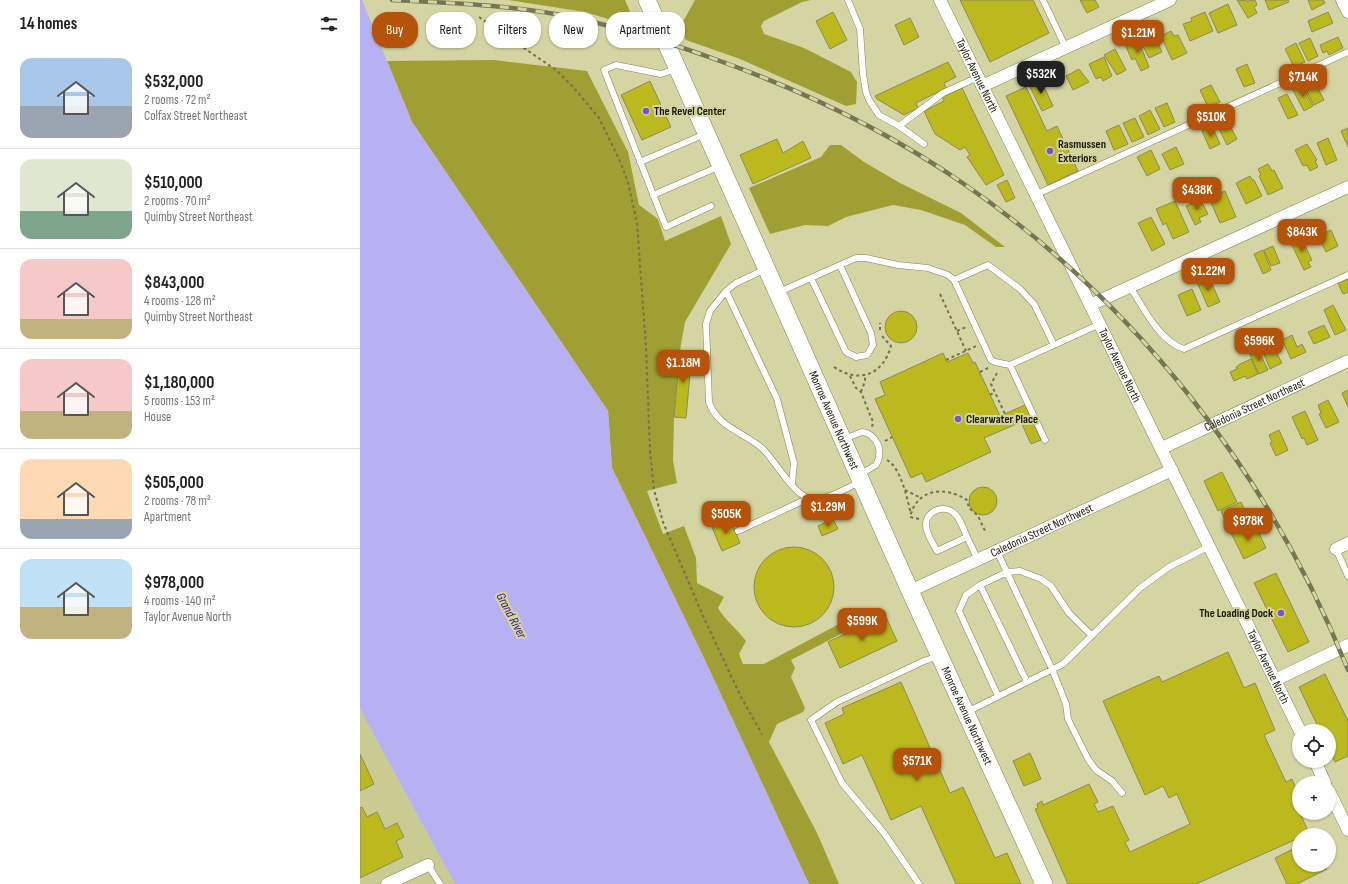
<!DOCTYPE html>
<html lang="en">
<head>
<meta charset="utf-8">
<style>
  :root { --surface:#fff; --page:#f6f6f6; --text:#202124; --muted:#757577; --line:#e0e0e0; --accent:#b45309 }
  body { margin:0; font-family:"Sofia Sans Condensed",sans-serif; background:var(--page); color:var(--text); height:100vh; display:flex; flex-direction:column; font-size:15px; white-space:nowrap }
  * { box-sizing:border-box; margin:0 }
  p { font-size:13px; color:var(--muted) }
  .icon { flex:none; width:22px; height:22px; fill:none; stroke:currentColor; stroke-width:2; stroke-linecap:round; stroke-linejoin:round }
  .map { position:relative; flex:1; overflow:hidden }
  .sheet { display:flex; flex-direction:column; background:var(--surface); width:360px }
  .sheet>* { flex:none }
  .banner { position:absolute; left:12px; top:12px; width:380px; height:36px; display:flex; gap:8px }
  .controls { position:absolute; left:932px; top:724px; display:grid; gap:8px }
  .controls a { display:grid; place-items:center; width:44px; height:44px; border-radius:50%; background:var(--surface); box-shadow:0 1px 3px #0004; font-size:20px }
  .price { position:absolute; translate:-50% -34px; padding:0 9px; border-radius:8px; background:var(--accent); color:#fff; font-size:13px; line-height:26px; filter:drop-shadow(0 1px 2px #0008) }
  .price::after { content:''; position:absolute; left:50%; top:24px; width:12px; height:9px; margin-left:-6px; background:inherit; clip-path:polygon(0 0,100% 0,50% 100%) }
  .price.on { background:#222; color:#fff }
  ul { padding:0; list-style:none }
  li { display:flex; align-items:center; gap:12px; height:100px; padding:0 20px }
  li+li { border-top:1px solid var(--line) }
  li span { display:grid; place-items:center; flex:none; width:112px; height:80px; border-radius:12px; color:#555 }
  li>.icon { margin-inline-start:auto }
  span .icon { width:48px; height:48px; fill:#fffc; stroke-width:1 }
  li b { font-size:17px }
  h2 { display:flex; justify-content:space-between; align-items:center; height:48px; padding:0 20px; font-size:17px }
  .chip { padding:0 14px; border-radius:16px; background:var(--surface); box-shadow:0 1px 3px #0004; font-size:14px; line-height:36px }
  .chip.on { background:var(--accent); color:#fff }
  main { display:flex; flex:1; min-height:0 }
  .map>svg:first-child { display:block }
  .built { fill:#cacb91 }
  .forest { fill:#a09f33 }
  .water { fill:#b7b0f3 }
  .building { fill:#bbb91d; stroke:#8a8b5a }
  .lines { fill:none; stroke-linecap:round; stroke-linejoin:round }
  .service-casing { stroke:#828353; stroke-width:7 }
  .minor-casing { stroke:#828353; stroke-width:13 }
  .secondary-casing { stroke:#828353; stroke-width:18 }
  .path { stroke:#72724f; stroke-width:2; stroke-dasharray:3 3; stroke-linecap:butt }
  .service { stroke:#fff; stroke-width:6 }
  .minor { stroke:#fff; stroke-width:12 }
  .secondary { stroke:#fff; stroke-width:17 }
  .rail-casing { stroke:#757653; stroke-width:4.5 }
  .rail { stroke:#d4d5a2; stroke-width:3; stroke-dasharray:9; stroke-linecap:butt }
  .poi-dot { fill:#7056d0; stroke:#d4d5a2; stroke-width:1.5 }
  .labels { text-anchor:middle; stroke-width:4; stroke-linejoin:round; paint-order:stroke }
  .street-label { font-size:12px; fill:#1a1a06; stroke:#d4d5a2 }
  .poi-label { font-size:12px; font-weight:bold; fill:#1a1a06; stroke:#d4d5a2; text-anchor:start }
  .water-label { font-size:13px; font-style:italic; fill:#351778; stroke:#d4d5a2 }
</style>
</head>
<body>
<main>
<section class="sheet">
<h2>14 homes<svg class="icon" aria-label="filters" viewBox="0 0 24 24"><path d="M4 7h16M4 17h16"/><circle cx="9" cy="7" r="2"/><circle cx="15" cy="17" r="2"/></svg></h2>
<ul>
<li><span style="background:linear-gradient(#a9c7e8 60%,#9aa5b1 0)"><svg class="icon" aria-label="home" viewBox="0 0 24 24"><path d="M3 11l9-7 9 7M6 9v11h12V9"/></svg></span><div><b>$532,000</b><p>2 rooms · 72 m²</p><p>Colfax Street Northeast</p></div></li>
<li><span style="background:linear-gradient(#dfe7d0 65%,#7fa58c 0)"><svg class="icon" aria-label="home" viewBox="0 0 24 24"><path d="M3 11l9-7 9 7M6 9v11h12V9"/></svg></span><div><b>$510,000</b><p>2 rooms · 70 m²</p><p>Quimby Street Northeast</p></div></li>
<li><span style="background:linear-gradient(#f6c9c9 75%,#c2b280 0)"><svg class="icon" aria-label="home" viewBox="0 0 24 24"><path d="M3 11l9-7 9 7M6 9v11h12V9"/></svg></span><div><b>$843,000</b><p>4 rooms · 128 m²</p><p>Quimby Street Northeast</p></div></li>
<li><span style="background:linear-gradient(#f6c9c9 65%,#c2b280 0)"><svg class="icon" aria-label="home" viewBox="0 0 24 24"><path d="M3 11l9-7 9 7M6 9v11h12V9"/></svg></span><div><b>$1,180,000</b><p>5 rooms · 153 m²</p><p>House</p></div></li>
<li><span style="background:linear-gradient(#ffd9b3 75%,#9aa5b1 0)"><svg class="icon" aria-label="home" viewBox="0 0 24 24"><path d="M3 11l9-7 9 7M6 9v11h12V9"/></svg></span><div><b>$505,000</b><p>2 rooms · 78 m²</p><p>Apartment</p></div></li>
<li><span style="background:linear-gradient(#bfe0f5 60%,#c2b280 0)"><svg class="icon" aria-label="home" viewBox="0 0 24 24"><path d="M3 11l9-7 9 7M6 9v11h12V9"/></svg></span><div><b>$978,000</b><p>4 rooms · 140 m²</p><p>Taylor Avenue North</p></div></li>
</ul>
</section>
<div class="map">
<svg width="988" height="884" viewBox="0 0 988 884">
  <rect width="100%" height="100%" fill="#d4d5a2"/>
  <!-- built -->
  <path class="built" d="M0,709L95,884H0Z"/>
  <!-- forest -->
  <path class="forest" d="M148,0H265L275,23L271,26L225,12Z
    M335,0H451L442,2L404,21L401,26L404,34L444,48L491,72L497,82L496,104L486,106L380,59L326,40L320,27Z
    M134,60L227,71L268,152L279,205L298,219L305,241L361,216L371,244L325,322L320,350L314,417L313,461L317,483L287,491L303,534L324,526L336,558L337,583L364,597L358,608C366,621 377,629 386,641L379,654L383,664H404L479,624L519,614L431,660L435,668L431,677L445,708L443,712L417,724L409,742L457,833L479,884H449L343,656L252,468L248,411L52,122L27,61Z
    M470,145H481L504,162L540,183L601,213L645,247H636L605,225L561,210L533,205L486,217L468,226L445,225L410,234L389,188L461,157Z"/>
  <!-- water -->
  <path class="water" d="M0,0H2L52,122L248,411L252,468L343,656L449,884H95L0,709Z"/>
  <!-- building -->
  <path class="building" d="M600,0H673L689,33L630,62Z
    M720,0H735L739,7L727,13Z
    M877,0L888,1L895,0L897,5L894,7L897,13L888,18Z
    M905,0H928L929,2L909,10Z
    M948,0H963L965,3L952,10Z
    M868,4L877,25L858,33L849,13Z
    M473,12L487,40L470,49L456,21Z
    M845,12L853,31L830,41L823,24L832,21L831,18Z
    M968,12L973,23L952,32L948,21Z
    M550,18L559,37L544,45L535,25Z
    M811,31L814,36L818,35L827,53L812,60L801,36Z
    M791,33L793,38L795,37L802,52L789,58L779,39Z
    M978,37L983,48L969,55L967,51L963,53L960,45Z
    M950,38L958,56L948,61L939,43Z
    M778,39L789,67L781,71L775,58L772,60L766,47L768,46L767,44Z
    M936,43L945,62L934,67L925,49Z
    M755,49L766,70L757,75L744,55Z
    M744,57L752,76L743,81L741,77L736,79L729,64Z
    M588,62L596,77L584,83L586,88L556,103L558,108L544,115L517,99L515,96Z
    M887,64L895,83L884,87L876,69Z
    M719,69L729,82L713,90L706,76Z
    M953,79L964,100L954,105L943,84Z
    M681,80L693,106L682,111L669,85Z
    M290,81L311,127L282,140L261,95Z
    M851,85L860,102L848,107L840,90Z
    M942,85L953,106L944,111L933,90Z
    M666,87L687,131L697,126L718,171L688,185L646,96Z
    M602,88L644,175L626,185L607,157L610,155L605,147L600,150L575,134L564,111L584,101L582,97Z
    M927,94L938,115L928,119L918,98Z
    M807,103L815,122L804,127L795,108Z
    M790,110L800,129L788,135L779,116Z
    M775,118L784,137L772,142L763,123Z
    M867,120L877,139L867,145L857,125Z
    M759,125L768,144L754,150L746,131Z
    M852,126L860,144L850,149L842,131Z
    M988,128V147L981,131Z
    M968,138L977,160L966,165L957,143Z
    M417,139L423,153L443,141L451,158L393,184L380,155Z
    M947,144L957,160L955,161L958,167L950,171L947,165L943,166L935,150Z
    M816,147L824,164L810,170L802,154Z
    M791,150L800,169L787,176L777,157Z
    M908,164L912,171L914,170L923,188L908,195L899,176L901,175L898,169Z
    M890,176L892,180H894L902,196L886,204L876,183Z
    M647,180L655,198L646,202L637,185Z
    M865,191L876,217L860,223L849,198Z
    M840,199L848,214L839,218L841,222L835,225L826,206Z
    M815,201L829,232L813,239L806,223L803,225L796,209Z
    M791,217L805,244L792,251L778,223Z
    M971,230L978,246L966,252L958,236Z
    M941,238L952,260L948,262L951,267L944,270L931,243Z
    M913,246L920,263L911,266L904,250Z
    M903,250L911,270L903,274L894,254Z
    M849,277L860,302L848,307L837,282Z
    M988,279V292L983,294L978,283Z
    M832,289L841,310L827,316L818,295Z
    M973,305L986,330L975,335L964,310Z
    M525 327a16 16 0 1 1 32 0a16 16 0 1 1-32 0Z
    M964,325L970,337L954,344L948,332Z
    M932,335L937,347L942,344L946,352L931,359L922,340Z
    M911,343L922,363L910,369L901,347Z
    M320,350L332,352L326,418L314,417Z
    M899,351L908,370L899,374L890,355Z
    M583,353L587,362L608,353L613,363L615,362L640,416L665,405L681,440L671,444L661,422L624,438L631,452L566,482L562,473L551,478L515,399L525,395L520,382Z
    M891,359L898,374L887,379L885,376L874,381L870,372L877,369L876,367L880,364Z
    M988,390V407L982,393Z
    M968,400L979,422L966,428L959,414L961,413L958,405Z
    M945,411L958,440L947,445L944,438L942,439L932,417Z
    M919,430L928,450L916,456L910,443L912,442L909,435Z
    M862,472L877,502L858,511L844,481Z
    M609 501a14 14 0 1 1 28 0a14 14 0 1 1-28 0Z
    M881,502L888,517L868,526L861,511Z
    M370,519L380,543L362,551L352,527Z
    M473,519L478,529L462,536L458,526Z
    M882,527L885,532L896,527L906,548L884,559L871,533Z
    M394 587a40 40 0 1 1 80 0a40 40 0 1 1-80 0Z
    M916,573L949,642L928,652L894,583Z
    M525,615L537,641L480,668L468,642Z
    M868,652L884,688L895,683L915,730L904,735L926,782L932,779L939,796V798L934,800L949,833L939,835V838L836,884H708L675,809L678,808L677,804L682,801L683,805L729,784L738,802L734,804L738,812L753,806L769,840L765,842L770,852L830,824L817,794L809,798L803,786L785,795L743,701L799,676L802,682Z
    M965,674L988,721V756L975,762L969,750V731H960L939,687Z
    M541,682L590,793L603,787L635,858L647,853L661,884H596L561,806L531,820L502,755L483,764L465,723L484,714L482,708Z
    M670,753L681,779L664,786L653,761Z
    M0,754L14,784L0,791Z
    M2,807L7,817L17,812L25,829L37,823L44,837L36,841L43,857L0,878V808Z
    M939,846V865H965L967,869L937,884H927L915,858Z"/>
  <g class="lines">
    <!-- service casing -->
    <g class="service-casing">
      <path id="service" d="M488,0L500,29L503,74L506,92L509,100L519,115L539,126L564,144
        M683,0L706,48
        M316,69L301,74L256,65L244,70L306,227L351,206
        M539,126L583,93L618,77
        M280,162L345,134
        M293,195L360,166
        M675,195L988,52
        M406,269L376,283L366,291L350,311L346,324L349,402C357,427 384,432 403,449C416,462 432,492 448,498C464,503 486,488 500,482
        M451,278L486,352L496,357L507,355L513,345L511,333L480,265
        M594,280L628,265L660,289L674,304L694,345
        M770,287C784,308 799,341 824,349L988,275
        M366,291L417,399L434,463L432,484
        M419,292L496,258H506L538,265L568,268L588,275L594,280L631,360L635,362L650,365L740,324
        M650,365L685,440
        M484,439L502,432C517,434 524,451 516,465L499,475
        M378,531L449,498
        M607,537C604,530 601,521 596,515C586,503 566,510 566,525C566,534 573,543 577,551L607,537L618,560
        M976,549L988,576
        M637,551L692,669L706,704L708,719L728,759L736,770L752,781L762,793
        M620,585L667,682
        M638,696L599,611L606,595L620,585L647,572L660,571L681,579L691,586L709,613L732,636
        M607,712L703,664L780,588L809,567L850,546
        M68,865L80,884
        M559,884L524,833L482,783L451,720L477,702L564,661L579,656"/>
    </g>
    <!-- minor casing -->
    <g class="minor-casing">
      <g id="minor">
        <path id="s1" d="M580,0L940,731"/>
        <path d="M982,0L988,12"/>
        <path d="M622,86L810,0"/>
        <path d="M730,305L988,187"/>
        <path id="s2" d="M802,448L988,361"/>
        <path d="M976,549L988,543"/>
        <path id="s3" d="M550,591L812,470"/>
        <path d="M915,680L988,645"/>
        <path d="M955,761L965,783"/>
        <path d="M969,791L988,830"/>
        <path d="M27,884L68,865"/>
      </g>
    </g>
    <!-- secondary casing -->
    <g class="secondary-casing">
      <g id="secondary">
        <path id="s4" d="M287,0L550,591L684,884"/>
      </g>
    </g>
    <!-- path -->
    <path class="path" d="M119,17L196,70L214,88L239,118L259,159L268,182L277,223L286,347L290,451L294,490L303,522L343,616L381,697L402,734
      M580,294L606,351
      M520,330V323
      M597,331L606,327
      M586,360L616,346
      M474,367C499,384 523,375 531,346L522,336
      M620,372L628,368
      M637,373L631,384L645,414
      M490,376L496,388L501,392L513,422L512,427
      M501,392L505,381V375
      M630,395L635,392
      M525,441L532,437
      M527,460C541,468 547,498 551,514
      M545,490L561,498
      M559,519L550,517C557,488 585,486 607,500L609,508L618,516L626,533"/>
    <!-- service -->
    <use href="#service" class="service"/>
    <!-- minor -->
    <use href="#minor" class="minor"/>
    <!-- secondary -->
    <use href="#secondary" class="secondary"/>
    <!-- rail casing -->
    <g class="rail-casing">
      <path id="rail" d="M32,0C92,3 152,5 211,17C262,28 311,43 360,61C446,92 529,132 604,184C777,303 910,475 988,670"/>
    </g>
    <!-- rail -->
    <use href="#rail" class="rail"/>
  </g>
  <!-- markers -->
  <g class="poi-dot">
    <circle cx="286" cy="111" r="4"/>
    <circle cx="690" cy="151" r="4"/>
    <circle cx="598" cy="419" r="4"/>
    <circle cx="921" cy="613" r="4"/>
  </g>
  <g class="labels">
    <!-- street labels -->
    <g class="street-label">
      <text dy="4" stroke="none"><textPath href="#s1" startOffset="84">Taylor Avenue North</textPath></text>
      <text dy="4" stroke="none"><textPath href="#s1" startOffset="407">Taylor Avenue North</textPath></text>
      <text dy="4" stroke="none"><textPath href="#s2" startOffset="102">Caledonia Street Northeast</textPath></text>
      <text dy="4" stroke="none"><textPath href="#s4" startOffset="460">Monroe Avenue Northwest</textPath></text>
      <text dy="4" stroke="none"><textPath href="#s3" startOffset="145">Caledonia Street Northwest</textPath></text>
      <text dy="4" stroke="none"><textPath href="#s1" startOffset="743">Taylor Avenue North</textPath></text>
      <text dy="4" stroke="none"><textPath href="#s4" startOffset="784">Monroe Avenue Northwest</textPath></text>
    </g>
    <!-- poi labels -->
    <g class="poi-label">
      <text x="294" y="115">The Revel Center</text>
      <text x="698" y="148">Rasmussen<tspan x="698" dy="14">Exteriors</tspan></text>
      <text x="606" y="423">Clearwater Place</text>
      <text x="913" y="617" text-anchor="end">The Loading Dock</text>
    </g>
    <!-- water labels -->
    <g class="water-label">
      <text transform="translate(152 615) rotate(62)" y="5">Grand River</text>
    </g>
  </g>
</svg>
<div class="controls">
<a><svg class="icon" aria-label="locate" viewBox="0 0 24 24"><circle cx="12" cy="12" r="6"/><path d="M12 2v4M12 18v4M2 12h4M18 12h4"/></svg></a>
<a>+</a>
<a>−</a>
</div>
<b class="price" style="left:778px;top:54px">$1.21M</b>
<b class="price on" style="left:681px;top:95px">$532K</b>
<b class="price" style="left:943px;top:98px">$714K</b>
<b class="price" style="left:851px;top:138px">$510K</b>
<b class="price" style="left:837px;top:211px">$438K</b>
<b class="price" style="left:942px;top:253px">$843K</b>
<b class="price" style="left:848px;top:292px">$1.22M</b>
<b class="price" style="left:899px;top:362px">$596K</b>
<b class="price" style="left:323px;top:384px">$1.18M</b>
<b class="price" style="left:468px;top:528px">$1.29M</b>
<b class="price" style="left:366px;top:535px">$505K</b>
<b class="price" style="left:888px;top:542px">$978K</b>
<b class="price" style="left:502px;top:642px">$599K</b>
<b class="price" style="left:557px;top:782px">$571K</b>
<div class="banner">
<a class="chip on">Buy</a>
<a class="chip">Rent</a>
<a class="chip">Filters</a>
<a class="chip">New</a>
<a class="chip">Apartment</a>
</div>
</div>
</main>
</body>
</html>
